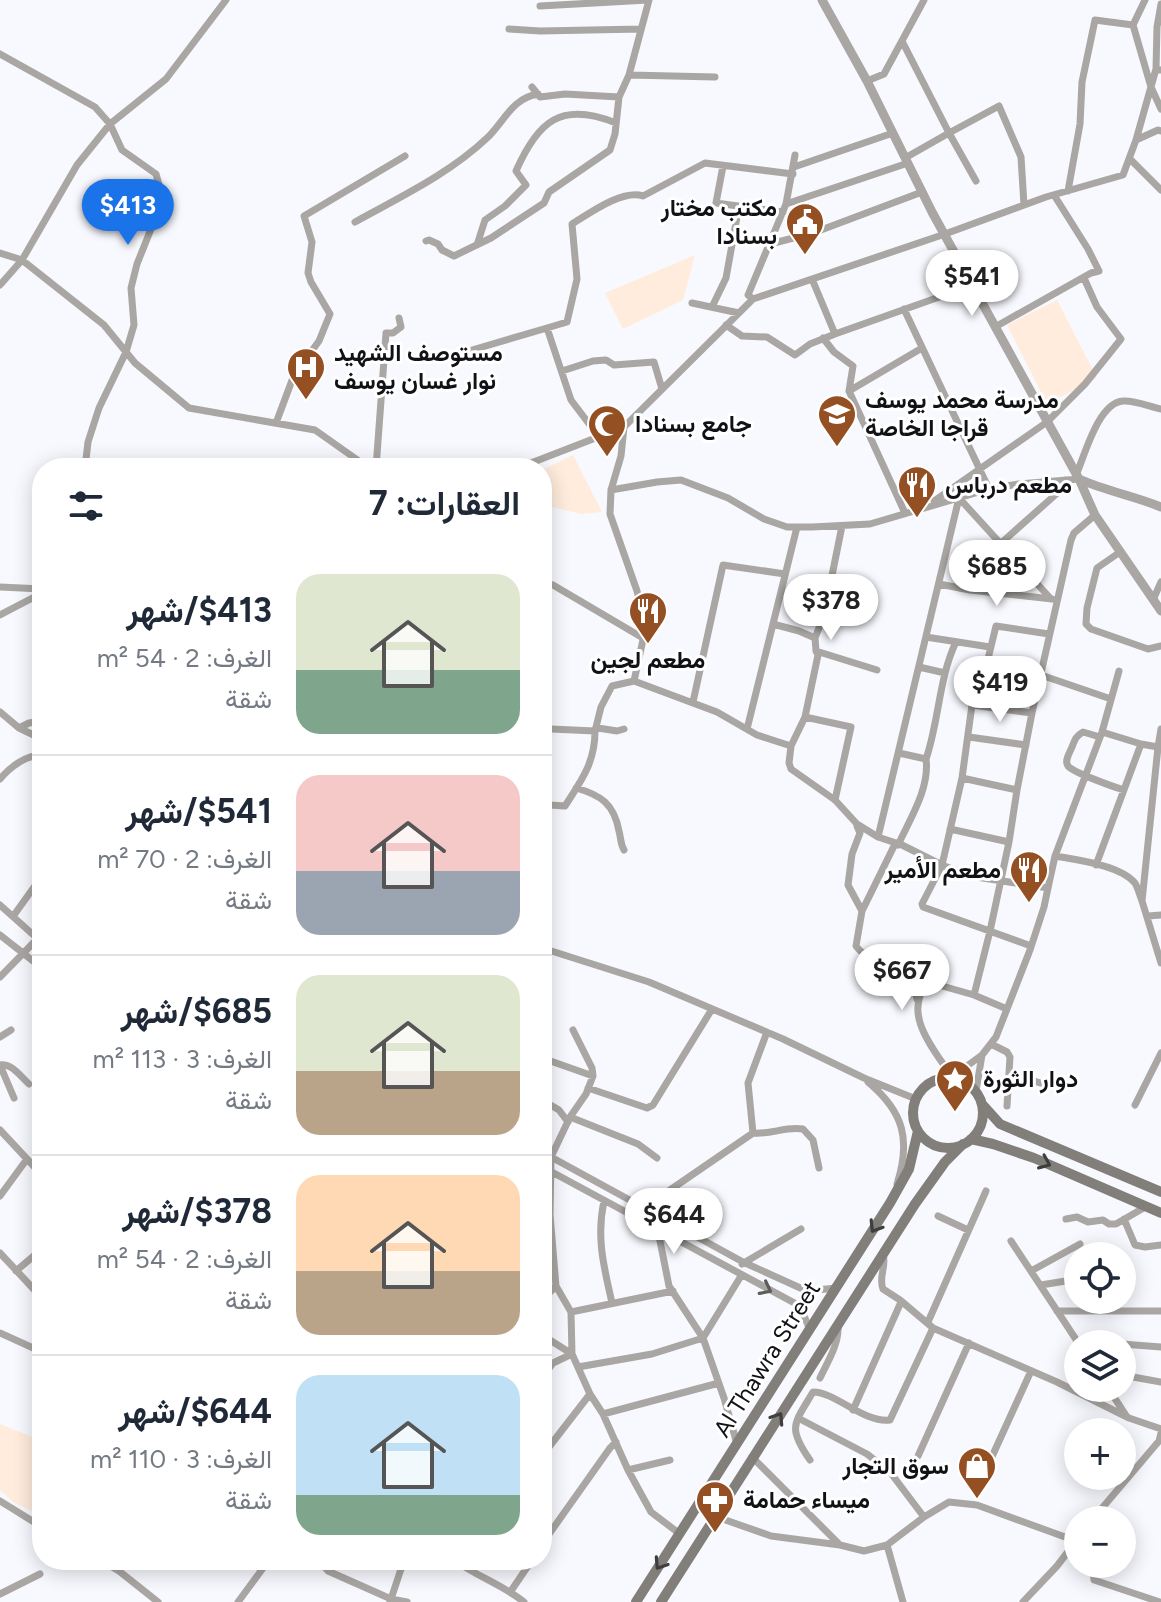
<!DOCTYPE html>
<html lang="ar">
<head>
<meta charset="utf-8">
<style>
  :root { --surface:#fff; --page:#f2f2f3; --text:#1f2937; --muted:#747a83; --line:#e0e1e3; --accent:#1a73e8 }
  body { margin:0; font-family:Figtree,Vazirmatn,sans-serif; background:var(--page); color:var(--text); direction:rtl; height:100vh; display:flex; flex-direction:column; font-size:30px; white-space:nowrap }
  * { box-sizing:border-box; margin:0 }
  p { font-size:26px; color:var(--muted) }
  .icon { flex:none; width:44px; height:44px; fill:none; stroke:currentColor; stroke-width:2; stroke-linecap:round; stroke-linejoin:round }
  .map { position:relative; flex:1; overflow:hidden; direction:ltr }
  .panel { position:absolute; left:32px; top:458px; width:520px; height:1112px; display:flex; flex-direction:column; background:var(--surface); border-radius:32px; box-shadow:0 4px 20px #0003; direction:rtl }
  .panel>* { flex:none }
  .controls { position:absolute; left:1064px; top:1242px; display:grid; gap:16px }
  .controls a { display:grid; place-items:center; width:72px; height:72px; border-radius:50%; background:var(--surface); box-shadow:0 4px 20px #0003; font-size:40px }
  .price { position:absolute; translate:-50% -68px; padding:0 18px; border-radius:28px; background:#fff; color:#222; font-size:26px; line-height:52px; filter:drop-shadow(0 2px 4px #0008) }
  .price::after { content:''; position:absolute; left:50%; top:48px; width:24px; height:18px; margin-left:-12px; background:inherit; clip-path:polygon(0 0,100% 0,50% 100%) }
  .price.on { background:var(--accent); color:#fff }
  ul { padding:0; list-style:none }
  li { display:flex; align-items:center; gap:24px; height:200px; padding:0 32px }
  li+li { border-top:2px solid var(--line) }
  li span { display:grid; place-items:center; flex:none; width:224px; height:160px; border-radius:24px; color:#555 }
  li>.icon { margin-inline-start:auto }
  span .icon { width:96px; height:96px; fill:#fffc; stroke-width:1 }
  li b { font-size:34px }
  h2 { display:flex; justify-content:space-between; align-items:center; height:96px; padding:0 32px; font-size:34px }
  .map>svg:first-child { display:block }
  .education { fill:#ffecdc }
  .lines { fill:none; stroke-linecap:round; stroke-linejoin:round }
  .minor { stroke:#a9a6a3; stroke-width:7 }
  .tertiary { stroke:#a9a6a3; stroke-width:9 }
  .secondary { stroke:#827f7a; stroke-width:10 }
  .oneway { stroke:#3e3e3d }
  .oneway2 { stroke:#5d5c5c }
  .labels { text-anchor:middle; stroke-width:6; stroke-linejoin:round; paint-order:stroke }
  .poi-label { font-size:24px; font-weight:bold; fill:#111215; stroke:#fff; text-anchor:start }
  .street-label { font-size:24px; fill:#111215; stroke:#fff }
</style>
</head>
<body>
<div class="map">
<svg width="1161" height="1602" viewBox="0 0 1161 1602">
  <rect width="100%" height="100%" fill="#f8f9fe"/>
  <!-- education -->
  <path class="education" d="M695,255L683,300L623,329L605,293Z
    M1057,300L1097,378L1047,404L1007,325Z
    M573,455L602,512L581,514L544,505L542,499V470Z
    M0,1424L42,1441V1516L13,1502L0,1490Z"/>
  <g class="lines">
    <!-- minor -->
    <path class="minor" d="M540,6L648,0
      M1133,25L1145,0
      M509,29L540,31L641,29
      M902,41L949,133L905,158
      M0,54L95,107L110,124L122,150L156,174L163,199L137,264L131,288L134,325L126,352L99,408L88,442L85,468
      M1156,69L1157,27L1161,4
      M629,75L715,77
      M867,81L884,74L924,0
      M532,87L540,97L565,94L619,97
      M1136,140L1158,130L1161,131
      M1130,159L1161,190
      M723,166L716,203L783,212
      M794,167L893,133
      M976,181L949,133L999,106L1021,157L1024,205
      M1068,191L1080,124L1082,82L1095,20L1133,25L1151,87L1161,109
      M786,204L908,163
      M355,222C400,197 449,174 487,138C504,122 512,98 538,94
      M426,241L429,240L438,244L442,250L454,256L491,238L544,203L549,192L610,150L615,134L619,97L629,75L649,0
      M770,244L813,233L922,192
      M477,245L485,220L505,206L526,185L516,171C538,121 561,101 616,123
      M0,253L22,260L104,325L135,363L189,408L315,430L366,466L378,468
      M812,279L835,334L973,285
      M0,285L22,260L77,165L110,124L166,79L226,0
      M753,299L748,295L786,204L795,155
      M692,303L739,313
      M712,307L726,278L739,206
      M904,309L989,489
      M726,325L742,336L767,337L795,355L810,344L835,334
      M995,327L1091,273L1099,271L1088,249L1054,195
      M547,328L567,322L577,279L572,224C590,213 623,189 643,196L705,163L793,174
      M823,338L834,352L853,366L849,391
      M472,350L547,328L571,400L599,437
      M562,371L593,361L606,360L614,365L654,362L662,389
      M276,423L294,375L319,341L330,314L311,282L308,273L312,242L304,216L405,156
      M624,427L621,456L611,490L610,514L637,591L646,626L634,681
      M376,468L386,333H393L401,327L399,318
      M518,468L624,427L753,299L945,234L1046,197L1123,175L1136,140L1156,69L1161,70
      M1076,475C1085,455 1098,403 1123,401C1135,400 1150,407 1161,409
      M611,490L657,482L681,480L728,498L764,519L787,527H812L870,524L989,489L1019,484L1079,479
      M959,498L1051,599
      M934,501L1047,422L1085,384L1121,339L1097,307L1084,278
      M905,513L849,391L922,348
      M1120,552L1097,568L1087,608L1086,624L1091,629L1148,649L1161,646
      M542,583L553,585L643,638
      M939,584L970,590L1052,599
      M0,587L42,589
      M959,588L1000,544L1063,488L1065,480
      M1153,600L1161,582
      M0,615L42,593
      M773,624L799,631L815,638
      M926,637L990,647
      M816,651L877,670
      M987,663L1041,675L1111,699
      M919,667L945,673
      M693,702L723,565L785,574
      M972,705L1032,713
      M0,712L19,728L42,739
      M805,717L851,727L835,800
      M19,728L29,723L42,721
      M551,729L595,731L601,707L612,686L634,681L717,712L757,735L791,746L789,763L791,769L835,800L857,824L878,837L902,845L942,865L970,876L1048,888L1055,856C1077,860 1120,865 1135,883C1138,888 1140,896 1142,901
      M747,729L797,527
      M1161,729L1158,747L1142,901L1161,963
      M1102,732L1141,744
      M969,737L1026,745
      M1100,737L1083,732C1076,736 1075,739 1072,747C1070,752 1064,761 1068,766C1072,772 1114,787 1124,790
      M791,746L805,717L818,655L816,651L815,638L824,615L842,526
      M926,759C939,721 939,677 956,642
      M962,778L1017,790
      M0,779C10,767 26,755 42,755
      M576,788C601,795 614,804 619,831C621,838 620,843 624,850
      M542,795L550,805L565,806C581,781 595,763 595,731L598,728L617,731L624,729
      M857,826L860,833L852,854L848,885L862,911L856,946C872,968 913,967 917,999
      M950,829L1009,842
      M878,837L959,498
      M898,845C910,819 930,788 926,759L899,753
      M1055,856L1102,732L1119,671
      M1096,865L1141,744L1158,747
      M0,905L38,939
      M862,911L895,844
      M14,915L42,876
      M1148,916L1161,915
      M542,920L546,927L547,950
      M0,935L42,968
      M1031,946L923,907L922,904L942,865L962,778L972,705L987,663L996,626L1049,634
      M542,948L649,982L783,1039L864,1078L916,1099
      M0,977L42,934
      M974,995L990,931L1009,842L1017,790L1032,713L1071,540L1074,533L1095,515
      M573,1030L592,1068L593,1076L586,1094L570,1117L551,1157L550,1215L556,1286L571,1312L572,1354L590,1394L603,1414L628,1470L651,1512L680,1534
      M0,1037L11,1030
      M991,1044L1007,1052L1010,1057L1007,1106
      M982,1055L952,1077C934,1049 901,1014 928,982L974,995L1007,1009
      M542,1058L593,1076
      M0,1065C12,1063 20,1076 29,1084
      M0,1065L14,1098
      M1010,1074L1054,1087
      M868,1082C904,1112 911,1140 897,1184
      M588,1088L647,1108L653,1105L712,1009
      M976,1091L982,1055L996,1037L1007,1009L1030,950L1044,907L1048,888
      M542,1100L559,1110L568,1122
      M1135,1105L1161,1053
      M570,1117L638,1144L657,1158
      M0,1130L42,1175
      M753,1133C770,1135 786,1126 803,1129L813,1140L819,1168
      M551,1157L743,1262L807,1291L836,1288
      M550,1171L800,1306L810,1330
      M0,1196L27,1159
      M604,1201C596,1238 604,1267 612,1303
      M647,1213L670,1190L753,1133L748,1083L767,1032
      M938,1216L968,1230
      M1066,1219L1077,1217L1088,1222L1103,1220L1109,1224H1116L1147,1206
      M1124,1219L1135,1245L1145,1247L1161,1245
      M658,1231L669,1286L703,1338L724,1398L737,1444
      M1011,1241L1079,1344
      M0,1253L42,1298
      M883,1254C887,1267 878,1276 883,1289L900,1300L933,1328L1057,1382L1129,1418L1161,1429
      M742,1264L801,1229
      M16,1271L42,1249
      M1031,1271L1080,1244
      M1041,1285L1078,1279
      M542,1300L556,1286
      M1057,1311H1161
      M571,1312L673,1291
      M928,1322L986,1191
      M0,1333L42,1352
      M542,1335L572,1354
      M1106,1344L1109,1343L1161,1347
      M578,1367L652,1354L703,1338L741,1276
      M1122,1375L1161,1382
      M542,1378L553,1363L572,1354
      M820,1378C827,1363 839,1344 838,1327
      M1108,1388L1127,1417
      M853,1410L901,1302
      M603,1414L719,1383
      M798,1418L867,1454L890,1472L924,1517
      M542,1456L590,1394
      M918,1456L969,1343
      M752,1457L838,1543
      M810,1460C787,1427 794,1424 813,1392C836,1392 863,1423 890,1420L933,1328
      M628,1470L670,1460
      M985,1472L1031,1371
      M0,1501L42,1527
      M717,1517L771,1536L840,1545L864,1551L887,1545L924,1517L949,1502L977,1505L1076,1541
      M1092,1520L1159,1441L1161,1433
      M542,1544L610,1448L616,1442
      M887,1545L903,1602
      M100,1560L119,1571L158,1602
      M318,1560L328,1571L391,1599L407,1602
      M454,1560C476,1576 503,1585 524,1602
      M1093,1564L1094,1580L1160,1602
      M511,1591L532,1560
      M0,1594L40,1574
      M238,1602L266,1564V1560
      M390,1602L404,1560
      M1023,1602L1057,1566L1077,1540"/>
    <!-- tertiary -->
    <path class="tertiary" d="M822,0L867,81L932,212L1079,479L1095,515L1161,611
      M1079,479C1106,491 1134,496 1161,507"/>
    <!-- secondary -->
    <path class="secondary" d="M913 1113a35 35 0 1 1 70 0a35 35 0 1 1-70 0Z
      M982,1104L1000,1124L1161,1192
      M971,1139L993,1144L1034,1158L1161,1213
      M636,1602L890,1203L909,1169L918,1131
      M661,1602L915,1204L945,1162L963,1144"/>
  </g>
  <!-- one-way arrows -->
  <defs><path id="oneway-chevron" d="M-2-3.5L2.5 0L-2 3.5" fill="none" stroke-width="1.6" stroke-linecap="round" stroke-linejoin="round" transform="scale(2)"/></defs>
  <g class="oneway">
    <use href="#oneway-chevron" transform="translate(1045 1163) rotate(23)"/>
    <use href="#oneway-chevron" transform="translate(875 1227) rotate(122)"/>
    <use href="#oneway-chevron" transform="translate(778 1418) rotate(-57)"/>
    <use href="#oneway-chevron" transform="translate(660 1564) rotate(123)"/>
  </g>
  <use class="oneway2" href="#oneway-chevron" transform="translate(766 1289) rotate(27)"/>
  <!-- icons -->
  <defs>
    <g id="civic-pin" transform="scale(2)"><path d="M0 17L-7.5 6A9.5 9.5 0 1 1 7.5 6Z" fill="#945023" stroke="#fff"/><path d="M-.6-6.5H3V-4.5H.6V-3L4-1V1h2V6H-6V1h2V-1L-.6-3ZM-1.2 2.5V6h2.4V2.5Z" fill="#fff"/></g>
    <g id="hospital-pin" transform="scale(2)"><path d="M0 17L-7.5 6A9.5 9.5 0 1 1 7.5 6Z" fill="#945023" stroke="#fff"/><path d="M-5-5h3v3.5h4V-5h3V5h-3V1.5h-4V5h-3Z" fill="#fff"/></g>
    <g id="school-pin" transform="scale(2)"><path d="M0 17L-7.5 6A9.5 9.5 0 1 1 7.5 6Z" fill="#945023" stroke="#fff"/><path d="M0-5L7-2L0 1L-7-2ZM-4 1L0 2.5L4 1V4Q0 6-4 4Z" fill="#fff"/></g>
    <g id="mosque-pin" transform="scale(2)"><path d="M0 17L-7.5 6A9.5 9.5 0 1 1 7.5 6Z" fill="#945023" stroke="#fff"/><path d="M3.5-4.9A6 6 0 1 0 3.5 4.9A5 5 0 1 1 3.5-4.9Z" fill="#fff"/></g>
    <g id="restaurant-pin" transform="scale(2)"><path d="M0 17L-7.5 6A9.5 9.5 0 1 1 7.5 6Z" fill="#945023" stroke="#fff"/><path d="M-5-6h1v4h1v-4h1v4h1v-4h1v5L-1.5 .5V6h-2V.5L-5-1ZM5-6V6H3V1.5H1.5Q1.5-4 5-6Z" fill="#fff"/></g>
    <g id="sight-pin" transform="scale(2)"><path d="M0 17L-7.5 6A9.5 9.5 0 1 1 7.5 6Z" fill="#945023" stroke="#fff"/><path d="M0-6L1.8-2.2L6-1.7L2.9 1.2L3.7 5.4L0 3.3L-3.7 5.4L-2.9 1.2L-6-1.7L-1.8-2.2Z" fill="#fff"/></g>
    <g id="shop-pin" transform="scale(2)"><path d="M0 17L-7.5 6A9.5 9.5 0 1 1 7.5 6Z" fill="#945023" stroke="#fff"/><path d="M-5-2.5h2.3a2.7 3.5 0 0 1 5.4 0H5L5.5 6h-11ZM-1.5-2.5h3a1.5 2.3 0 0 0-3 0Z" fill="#fff"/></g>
    <g id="pharmacy-pin" transform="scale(2)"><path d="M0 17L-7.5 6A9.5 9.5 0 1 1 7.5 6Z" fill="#945023" stroke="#fff"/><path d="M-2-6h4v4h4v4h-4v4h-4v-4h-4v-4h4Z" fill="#fff"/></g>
  </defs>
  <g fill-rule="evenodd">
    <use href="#civic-pin" x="805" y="222"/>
    <use href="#hospital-pin" x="306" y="367"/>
    <use href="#school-pin" x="837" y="414"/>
    <use href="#mosque-pin" x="607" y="424"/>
    <use href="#restaurant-pin" x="917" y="485"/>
    <use href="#restaurant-pin" x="648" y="611"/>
    <use href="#restaurant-pin" x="1029" y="870"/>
    <use href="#sight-pin" x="955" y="1079"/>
    <use href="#shop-pin" x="977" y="1466"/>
    <use href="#pharmacy-pin" x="715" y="1500"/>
  </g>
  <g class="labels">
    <!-- poi labels -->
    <g class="poi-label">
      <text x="777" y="216" text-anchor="end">مكتب مختار<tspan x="777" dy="28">بسنادا</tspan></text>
      <text x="334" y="361">مستوصف الشهيد<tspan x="334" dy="28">نوار غسان يوسف</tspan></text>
      <text x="865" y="408">مدرسة محمد يوسف<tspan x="865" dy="28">قراجا الخاصة</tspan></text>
      <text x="635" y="432">جامع بسنادا</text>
      <text x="945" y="493">مطعم درباس</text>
      <text x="648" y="668" text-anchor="middle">مطعم لجين</text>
      <text x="1001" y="878" text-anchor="end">مطعم الأمير</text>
      <text x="983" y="1087">دوار الثورة</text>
      <text x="949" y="1474" text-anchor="end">سوق التجار</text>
      <text x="743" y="1508">ميساء حمامة</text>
    </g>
    <!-- street labels -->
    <g class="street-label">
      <text transform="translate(767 1359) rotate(-58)" y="8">Al Thawra Street</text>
    </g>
  </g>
</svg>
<div class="controls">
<a><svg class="icon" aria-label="locate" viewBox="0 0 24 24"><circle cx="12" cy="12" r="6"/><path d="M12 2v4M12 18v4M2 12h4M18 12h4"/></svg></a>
<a><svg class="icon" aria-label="layers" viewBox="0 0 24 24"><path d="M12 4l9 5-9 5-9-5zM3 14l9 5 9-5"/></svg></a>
<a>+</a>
<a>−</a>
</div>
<b class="price on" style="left:128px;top:247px">$413</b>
<b class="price" style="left:972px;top:318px">$541</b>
<b class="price" style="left:997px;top:608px">$685</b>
<b class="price" style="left:831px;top:642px">$378</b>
<b class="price" style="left:1000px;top:724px">$419</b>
<b class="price" style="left:902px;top:1012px">$667</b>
<b class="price" style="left:674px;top:1256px">$644</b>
<section class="panel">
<h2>العقارات: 7<svg class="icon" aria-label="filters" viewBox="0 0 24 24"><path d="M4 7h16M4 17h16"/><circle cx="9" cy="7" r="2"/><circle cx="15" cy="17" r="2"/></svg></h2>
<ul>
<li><span style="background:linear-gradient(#dfe7d0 60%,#7fa58c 0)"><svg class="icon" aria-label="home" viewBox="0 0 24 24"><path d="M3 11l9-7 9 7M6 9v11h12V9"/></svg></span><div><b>$413/شهر</b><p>الغرف: 2 · 54 m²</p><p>شقة</p></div></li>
<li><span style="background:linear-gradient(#f6c9c9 60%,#9aa5b1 0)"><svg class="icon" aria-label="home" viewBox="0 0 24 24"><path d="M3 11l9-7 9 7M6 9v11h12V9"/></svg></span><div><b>$541/شهر</b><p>الغرف: 2 · 70 m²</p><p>شقة</p></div></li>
<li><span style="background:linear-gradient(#dfe7d0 60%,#b9a48a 0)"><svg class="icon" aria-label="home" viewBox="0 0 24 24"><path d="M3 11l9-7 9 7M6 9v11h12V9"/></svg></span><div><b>$685/شهر</b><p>الغرف: 3 · 113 m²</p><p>شقة</p></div></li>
<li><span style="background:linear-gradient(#ffd9b3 60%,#b9a48a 0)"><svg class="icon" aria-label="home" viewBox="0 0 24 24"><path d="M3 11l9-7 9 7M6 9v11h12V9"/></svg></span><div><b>$378/شهر</b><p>الغرف: 2 · 54 m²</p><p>شقة</p></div></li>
<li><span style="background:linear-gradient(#bfe0f5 75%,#7fa58c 0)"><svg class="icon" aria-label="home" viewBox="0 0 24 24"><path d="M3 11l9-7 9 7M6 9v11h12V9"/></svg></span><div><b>$644/شهر</b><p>الغرف: 3 · 110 m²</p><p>شقة</p></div></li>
</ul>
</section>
</div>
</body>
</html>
